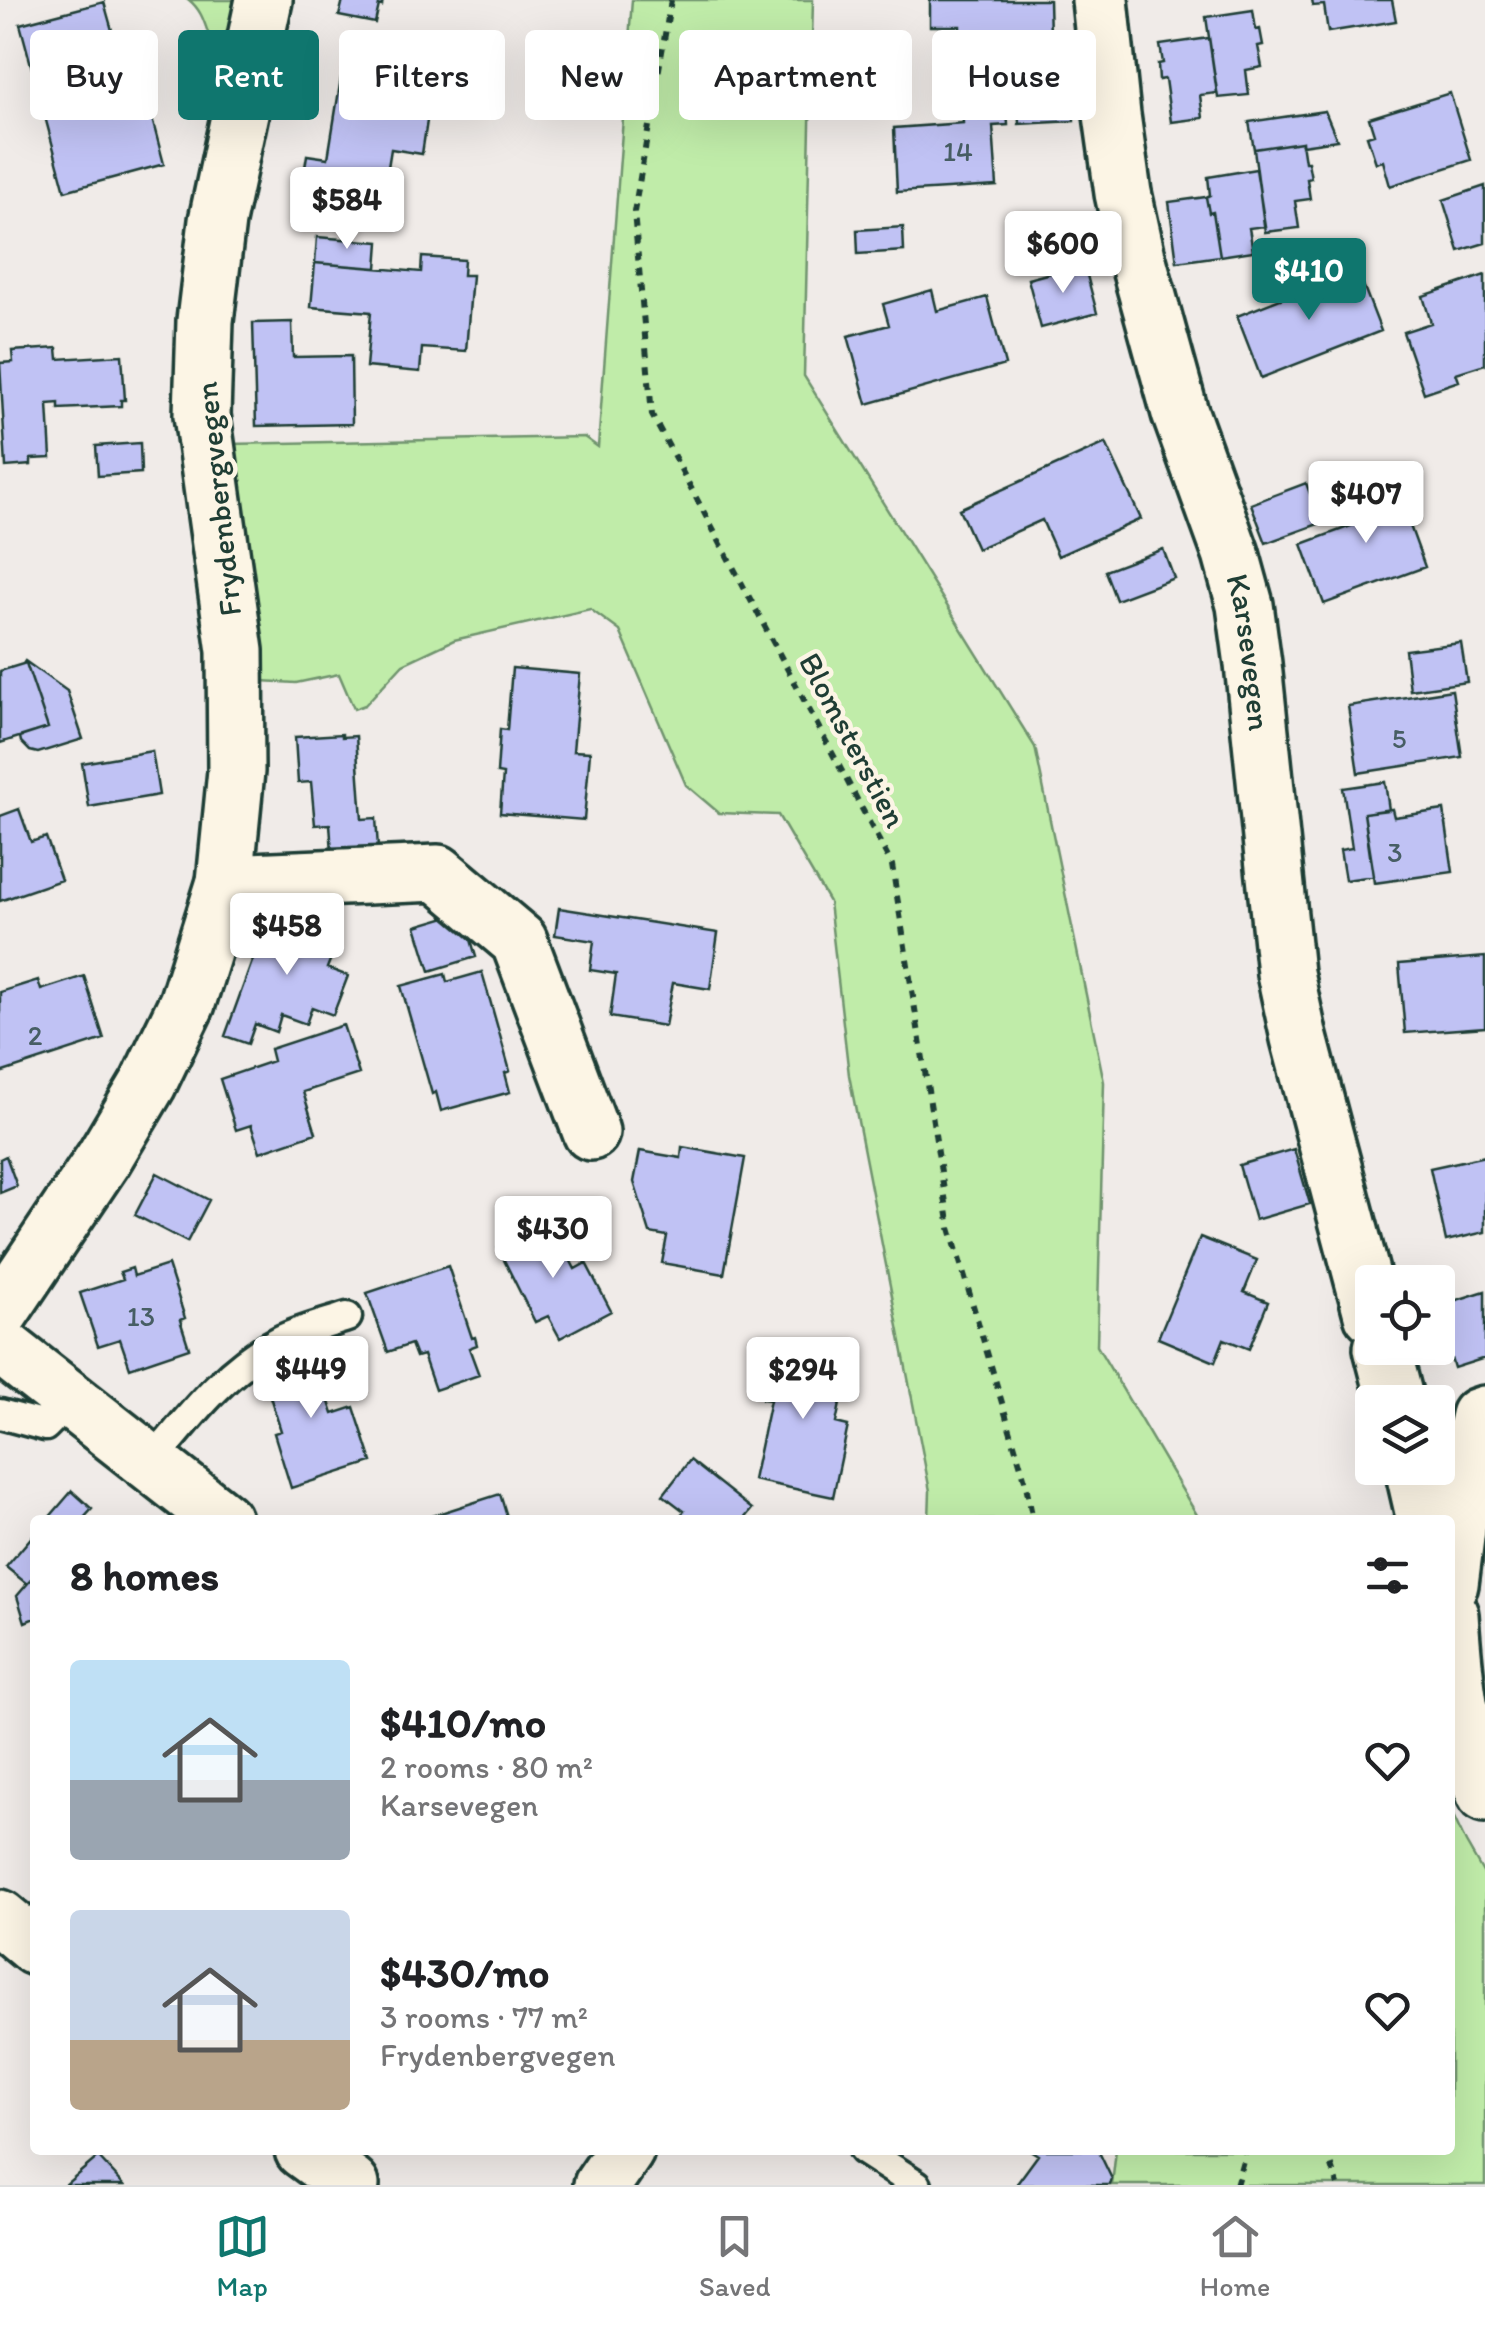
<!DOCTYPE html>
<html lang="en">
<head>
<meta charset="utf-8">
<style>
  :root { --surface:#fff; --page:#f2f2f2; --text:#202124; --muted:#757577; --line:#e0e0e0; --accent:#0f766e }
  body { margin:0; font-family:Itim,sans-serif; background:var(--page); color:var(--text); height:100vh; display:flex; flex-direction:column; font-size:38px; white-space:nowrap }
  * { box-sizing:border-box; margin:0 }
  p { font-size:32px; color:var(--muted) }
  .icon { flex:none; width:55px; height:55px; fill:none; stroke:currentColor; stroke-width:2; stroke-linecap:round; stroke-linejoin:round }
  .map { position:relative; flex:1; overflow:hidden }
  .details { position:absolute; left:30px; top:1515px; width:1425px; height:640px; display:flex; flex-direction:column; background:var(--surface); border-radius:10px; box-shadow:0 10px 40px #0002 }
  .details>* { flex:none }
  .guide { position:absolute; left:30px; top:30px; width:1425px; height:90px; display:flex; gap:20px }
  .tools { position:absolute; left:1355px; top:1265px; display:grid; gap:20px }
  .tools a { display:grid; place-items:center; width:100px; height:100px; border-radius:10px; background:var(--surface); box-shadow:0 10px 40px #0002; font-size:50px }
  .price { position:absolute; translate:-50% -85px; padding:0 22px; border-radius:10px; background:#fff; color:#222; font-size:32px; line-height:65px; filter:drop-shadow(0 2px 5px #0008) }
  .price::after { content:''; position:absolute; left:50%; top:60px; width:30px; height:22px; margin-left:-15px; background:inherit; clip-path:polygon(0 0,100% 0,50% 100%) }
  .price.current { background:var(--accent); color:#fff }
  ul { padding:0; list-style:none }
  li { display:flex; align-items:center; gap:30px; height:250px; padding:0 40px }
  li span { display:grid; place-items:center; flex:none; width:280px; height:200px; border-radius:10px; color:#555 }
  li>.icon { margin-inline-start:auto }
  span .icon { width:120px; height:120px; fill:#fffc; stroke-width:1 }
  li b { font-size:42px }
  h2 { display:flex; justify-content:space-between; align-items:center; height:120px; padding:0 40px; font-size:42px }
  .pill { padding:0 35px; border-radius:10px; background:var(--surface); box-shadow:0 10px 40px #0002; font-size:35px; line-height:90px }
  .pill.current { background:var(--accent); color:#fff }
  .tab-bar { display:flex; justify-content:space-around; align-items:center; height:140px; border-top:2px solid var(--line); background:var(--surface); font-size:28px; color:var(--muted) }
  .tab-bar a { display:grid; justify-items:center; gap:5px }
  .tab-bar .current { color:var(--accent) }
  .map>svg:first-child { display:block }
  .green { fill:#c0eca9; stroke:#70946e; stroke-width:2.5 }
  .building { fill:#c0c2f4; stroke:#1f3d34; stroke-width:2.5 }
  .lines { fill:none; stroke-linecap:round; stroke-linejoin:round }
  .lane-casing { stroke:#1f3d34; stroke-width:35 }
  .street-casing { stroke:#1f3d34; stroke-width:62 }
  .secondary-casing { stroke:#1f3d34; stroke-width:62 }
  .path { stroke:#1f3d34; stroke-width:6; stroke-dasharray:8 8; stroke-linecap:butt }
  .lane { stroke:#fcf5e5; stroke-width:28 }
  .street { stroke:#fcf5e5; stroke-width:55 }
  .secondary { stroke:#fcf5e5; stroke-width:55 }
  .labels { text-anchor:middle; stroke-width:9; stroke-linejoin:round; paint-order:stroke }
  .number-label { font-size:28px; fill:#475e64 }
  .street-label { font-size:32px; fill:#1f3d34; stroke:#fcf5e5 }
</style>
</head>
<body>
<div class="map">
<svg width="1485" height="2185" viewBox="0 0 1485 2185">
  <rect width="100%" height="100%" fill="#f0ebe8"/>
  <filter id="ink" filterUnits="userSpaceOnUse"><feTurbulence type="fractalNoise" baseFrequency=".01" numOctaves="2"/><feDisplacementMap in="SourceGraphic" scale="20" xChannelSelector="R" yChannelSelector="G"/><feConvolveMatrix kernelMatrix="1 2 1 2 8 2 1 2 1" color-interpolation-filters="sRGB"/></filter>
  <g filter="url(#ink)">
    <!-- green -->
    <path class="green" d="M189,0H246L233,55L223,59C204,41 210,17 189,0Z
      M632,0H813L804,376L1035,747L1104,1082L1097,1346L1200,1520H929L930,1491L849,1075L829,902L778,815L719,813L686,785L620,631L590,609L454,640L403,664L365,705L354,709L339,674L296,683L262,681L228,444L584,437L598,447Z
      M1450,1809L1466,1843L1485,1876V2185H1112L1116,2150H1450Z"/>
    <!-- building -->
    <path class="building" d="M343,0H383L382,6L379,5L375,23L339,16Z
      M930,0H1049L1050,36L960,37V26H930Z
      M1312,0H1392L1396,21L1328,32L1324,5L1313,6Z
      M104,2L115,41L74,52L82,85L148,68L155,94L146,96L164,164L65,191L20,24Z
      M1253,10L1256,30L1260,29L1263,45L1258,46L1262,67L1246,70L1249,95L1218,98L1206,17Z
      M1209,38L1217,93L1200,95L1203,118L1171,122L1165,79L1159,80L1158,64L1163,63L1160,45Z
      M343,66L433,81L422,154L391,149L383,198L302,186L307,155L328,158Z
      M1071,72L1074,121L1019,124L1017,74Z
      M1450,93L1471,160L1390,186L1383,161L1376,163L1367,136L1374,134L1369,118Z
      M1006,97L1008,125L993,126L997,186L897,192L894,128L963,123L961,100Z
      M1325,111L1337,140L1302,145V142L1254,149L1249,122Z
      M1302,142L1305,162H1308L1311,178L1307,179L1310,199L1295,201L1299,228L1265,232L1254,149Z
      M1256,169L1265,226L1249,228L1253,251L1220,256L1213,212L1209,213L1206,197L1210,195L1208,177Z
      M1485,186V243L1459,251L1443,200Z
      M1206,197L1209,213L1213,212L1220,256L1177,262L1169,202Z
      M903,227L904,251L858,254L857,230Z
      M317,237L379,242L377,268L315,263Z
      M422,257L464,260L463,275H472L466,351L422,348L420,372L366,367L371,312L311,307L315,263L421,272Z
      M1084,264L1097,313L1041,328L1028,279Z
      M1357,269L1381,331L1261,378L1237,316Z
      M1485,275V364L1456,373L1459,381L1424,393L1403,332L1431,323L1423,296Z
      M932,290L937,311L987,297L1005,365L867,404L848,336L889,325L883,304Z
      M292,322L293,357L351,356L352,424L256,426L253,323Z
      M57,348L58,359L122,355L125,400H121V406L59,409V403L48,404L51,458L31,459V465L6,467L0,363L13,362L12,351Z
      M140,443L141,473L98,476L96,446Z
      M1106,443L1141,519L1058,556L1042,520L977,549L959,509Z
      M1388,476L1396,499L1400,498L1425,567L1324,604L1302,544L1362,522L1360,513L1363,512L1354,488Z
      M1306,483L1321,523L1266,543L1251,504Z
      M1163,549L1174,578L1116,600L1105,571Z
      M1461,643L1467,682L1410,690L1405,650Z
      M25,661L67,691L83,739L38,753L30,751L21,742L20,737L48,728L26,663L23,664Z
      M26,663L48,728L0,743V671Z
      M512,668L580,674L573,751L590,752L584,820L500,813L503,774L497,773L500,729L507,730Z
      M1452,690L1462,757L1358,773L1348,706Z
      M342,734V737L356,736L362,819L376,818L379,863L333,867L330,824L315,825L311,782L298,783L295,737Z
      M152,751L159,795L89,807L82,763Z
      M1385,782L1389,810L1364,813L1374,876L1345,880L1340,850L1352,848L1343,788Z
      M19,809L31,842L46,837L61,880L0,901V816Z
      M1392,809L1394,817L1444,810L1453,872L1374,883L1364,813Z
      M559,908L718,933L710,989L673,983L665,1026L610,1017L616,974L590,970L594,941L555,935Z
      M270,912L339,938L327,968L348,976L333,1015L312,1007L306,1024L281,1015L276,1032L255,1024L248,1044L225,1036Z
      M463,912L476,957L430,971L416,926Z
      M1485,957V1027L1405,1033L1399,964Z
      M482,972L510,1071L505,1073L510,1092L441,1111L436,1092L432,1094L401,986L445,974L447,982Z
      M84,976L104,1039L0,1073V992L38,980L41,990Z
      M343,1025L359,1074L303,1092L316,1133L260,1152L251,1125L236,1130L220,1079L273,1061L270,1049Z
      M682,1147L745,1158L724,1274L662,1263L667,1236L650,1233L634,1182L640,1151L681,1158Z
      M1294,1149L1310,1204L1255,1220L1239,1165Z
      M6,1156L17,1186L0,1193V1159Z
      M1485,1156V1232L1446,1241L1430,1168Z
      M157,1173L209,1200L187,1242L135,1215Z
      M550,1221L575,1269L586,1263L611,1311L560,1338L548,1316L535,1322L498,1248Z
      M1200,1237L1257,1260L1244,1292L1268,1302L1249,1349L1224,1339L1215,1362L1158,1338Z
      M168,1265L185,1318L180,1320L189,1348L130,1368L120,1339L98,1346L80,1293L123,1279L120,1272L132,1268L134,1276Z
      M448,1266L472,1338L475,1337L477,1345L469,1348L479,1375L435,1390L423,1355L416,1357L411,1344L388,1352L367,1293Z
      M1485,1291V1358L1454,1368L1438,1315V1306Z
      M310,1345L333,1414L354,1407L372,1462L291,1488L274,1433L281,1431L259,1362Z
      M781,1347L849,1361L836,1423L848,1426L833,1497L753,1480L770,1400L762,1399L773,1348L781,1350Z
      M690,1460L752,1509L743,1520H677L684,1511L663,1495Z
      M72,1491L92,1509L82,1520H47Z
      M500,1494L508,1520H419Z
      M35,1533V1575L27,1584L6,1567Z
      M35,1575V1618L25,1622L17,1596Z
      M1030,2150H1098L1112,2179L1110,2185H1016L1038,2155Z
      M98,2157L124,2185H65Z"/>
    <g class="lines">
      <!-- lane casing -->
      <g class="lane-casing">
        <path id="lane" d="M0,1414L45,1426L69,1402
          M151,1463C190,1416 226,1368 281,1340C301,1330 326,1324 347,1317
          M863,2150L917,2185"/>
      </g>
      <!-- street casing -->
      <g class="street-casing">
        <g id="street">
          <path id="s1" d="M1100,0L1112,115L1123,193L1137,257L1180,413L1231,554L1245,605L1253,664L1285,973L1299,1038L1372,1314"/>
          <path d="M225,882L438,873L519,941L591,1132"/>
          <path d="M0,1313L104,1158L148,1084L187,1003L225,882L236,771L235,651L202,415L205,321L217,221L264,0"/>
          <path d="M0,1345L223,1520"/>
          <path d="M1382,1348L1396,1402"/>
          <path d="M1413,1468L1425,1520"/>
          <path d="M1450,1584L1462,1490L1479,1416L1485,1414"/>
          <path d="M1450,1615C1454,1675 1460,1739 1485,1794"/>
          <path d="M602,2185L626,2150"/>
        </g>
      </g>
      <!-- secondary casing -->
      <g class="secondary-casing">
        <path id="secondary" d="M0,1918L35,1947
          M303,2150L351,2185"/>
      </g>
      <!-- path -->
      <path class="path" d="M671,0L634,212L652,415L892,865L950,1228L1025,1480L1033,1520
        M1327,2150L1338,2185
        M1236,2185L1246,2150"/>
      <!-- lane -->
      <use href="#lane" class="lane"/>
      <!-- street -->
      <use href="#street" class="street"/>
      <!-- secondary -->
      <use href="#secondary" class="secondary"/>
    </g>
  </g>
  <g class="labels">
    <!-- number labels -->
    <g class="number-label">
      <text x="958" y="161">14</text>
      <text x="1399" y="748">5</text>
      <text x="1395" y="862">3</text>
      <text x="35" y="1045">2</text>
      <text x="141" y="1326">13</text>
    </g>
    <!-- street labels -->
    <g class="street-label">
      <text transform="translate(218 499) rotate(-96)" y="11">Frydenbergvegen</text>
      <text dy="11" stroke="none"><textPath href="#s1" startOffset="672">Karsevegen</textPath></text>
      <text transform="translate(853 740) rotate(62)" y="11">Blomsterstien</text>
    </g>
  </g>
</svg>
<div class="tools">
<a><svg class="icon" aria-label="locate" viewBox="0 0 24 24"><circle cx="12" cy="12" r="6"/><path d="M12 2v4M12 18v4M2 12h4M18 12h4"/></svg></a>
<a><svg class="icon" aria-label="layers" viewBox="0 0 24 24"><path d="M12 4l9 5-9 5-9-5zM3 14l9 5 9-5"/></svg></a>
</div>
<b class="price" style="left:347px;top:252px">$584</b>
<b class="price" style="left:1063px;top:296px">$600</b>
<b class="price current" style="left:1309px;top:323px">$410</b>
<b class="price" style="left:1366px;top:546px">$407</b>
<b class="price" style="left:287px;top:978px">$458</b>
<b class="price" style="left:553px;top:1281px">$430</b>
<b class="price" style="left:311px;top:1421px">$449</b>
<b class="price" style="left:803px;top:1422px">$294</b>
<div class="guide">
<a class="pill">Buy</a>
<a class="pill current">Rent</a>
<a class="pill">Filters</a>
<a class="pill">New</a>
<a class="pill">Apartment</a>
<a class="pill">House</a>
</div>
<section class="details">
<h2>8 homes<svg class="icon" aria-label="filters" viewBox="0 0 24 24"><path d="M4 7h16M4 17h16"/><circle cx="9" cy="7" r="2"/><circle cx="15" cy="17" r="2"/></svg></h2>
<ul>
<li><span style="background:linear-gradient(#bfe0f5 60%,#9aa5b1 0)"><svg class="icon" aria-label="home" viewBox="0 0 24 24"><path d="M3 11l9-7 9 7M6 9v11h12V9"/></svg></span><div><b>$410/mo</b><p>2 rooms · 80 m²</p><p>Karsevegen</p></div><svg class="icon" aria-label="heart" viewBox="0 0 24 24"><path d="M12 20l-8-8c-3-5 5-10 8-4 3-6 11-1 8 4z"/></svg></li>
<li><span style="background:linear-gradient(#c9d6e8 65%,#b9a48a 0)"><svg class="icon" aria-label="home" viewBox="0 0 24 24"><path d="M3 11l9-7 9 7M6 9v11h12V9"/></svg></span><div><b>$430/mo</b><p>3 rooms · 77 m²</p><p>Frydenbergvegen</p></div><svg class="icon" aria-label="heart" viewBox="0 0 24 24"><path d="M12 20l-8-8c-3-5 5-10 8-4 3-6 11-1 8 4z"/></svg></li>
</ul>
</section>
</div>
<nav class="tab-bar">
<a class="current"><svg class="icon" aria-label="map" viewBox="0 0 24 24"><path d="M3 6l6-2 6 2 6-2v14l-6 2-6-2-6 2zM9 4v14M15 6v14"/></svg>Map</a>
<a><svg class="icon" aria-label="saved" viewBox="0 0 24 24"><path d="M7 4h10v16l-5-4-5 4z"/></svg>Saved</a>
<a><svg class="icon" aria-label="home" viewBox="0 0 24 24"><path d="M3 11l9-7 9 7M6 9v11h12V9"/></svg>Home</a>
</nav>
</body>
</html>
